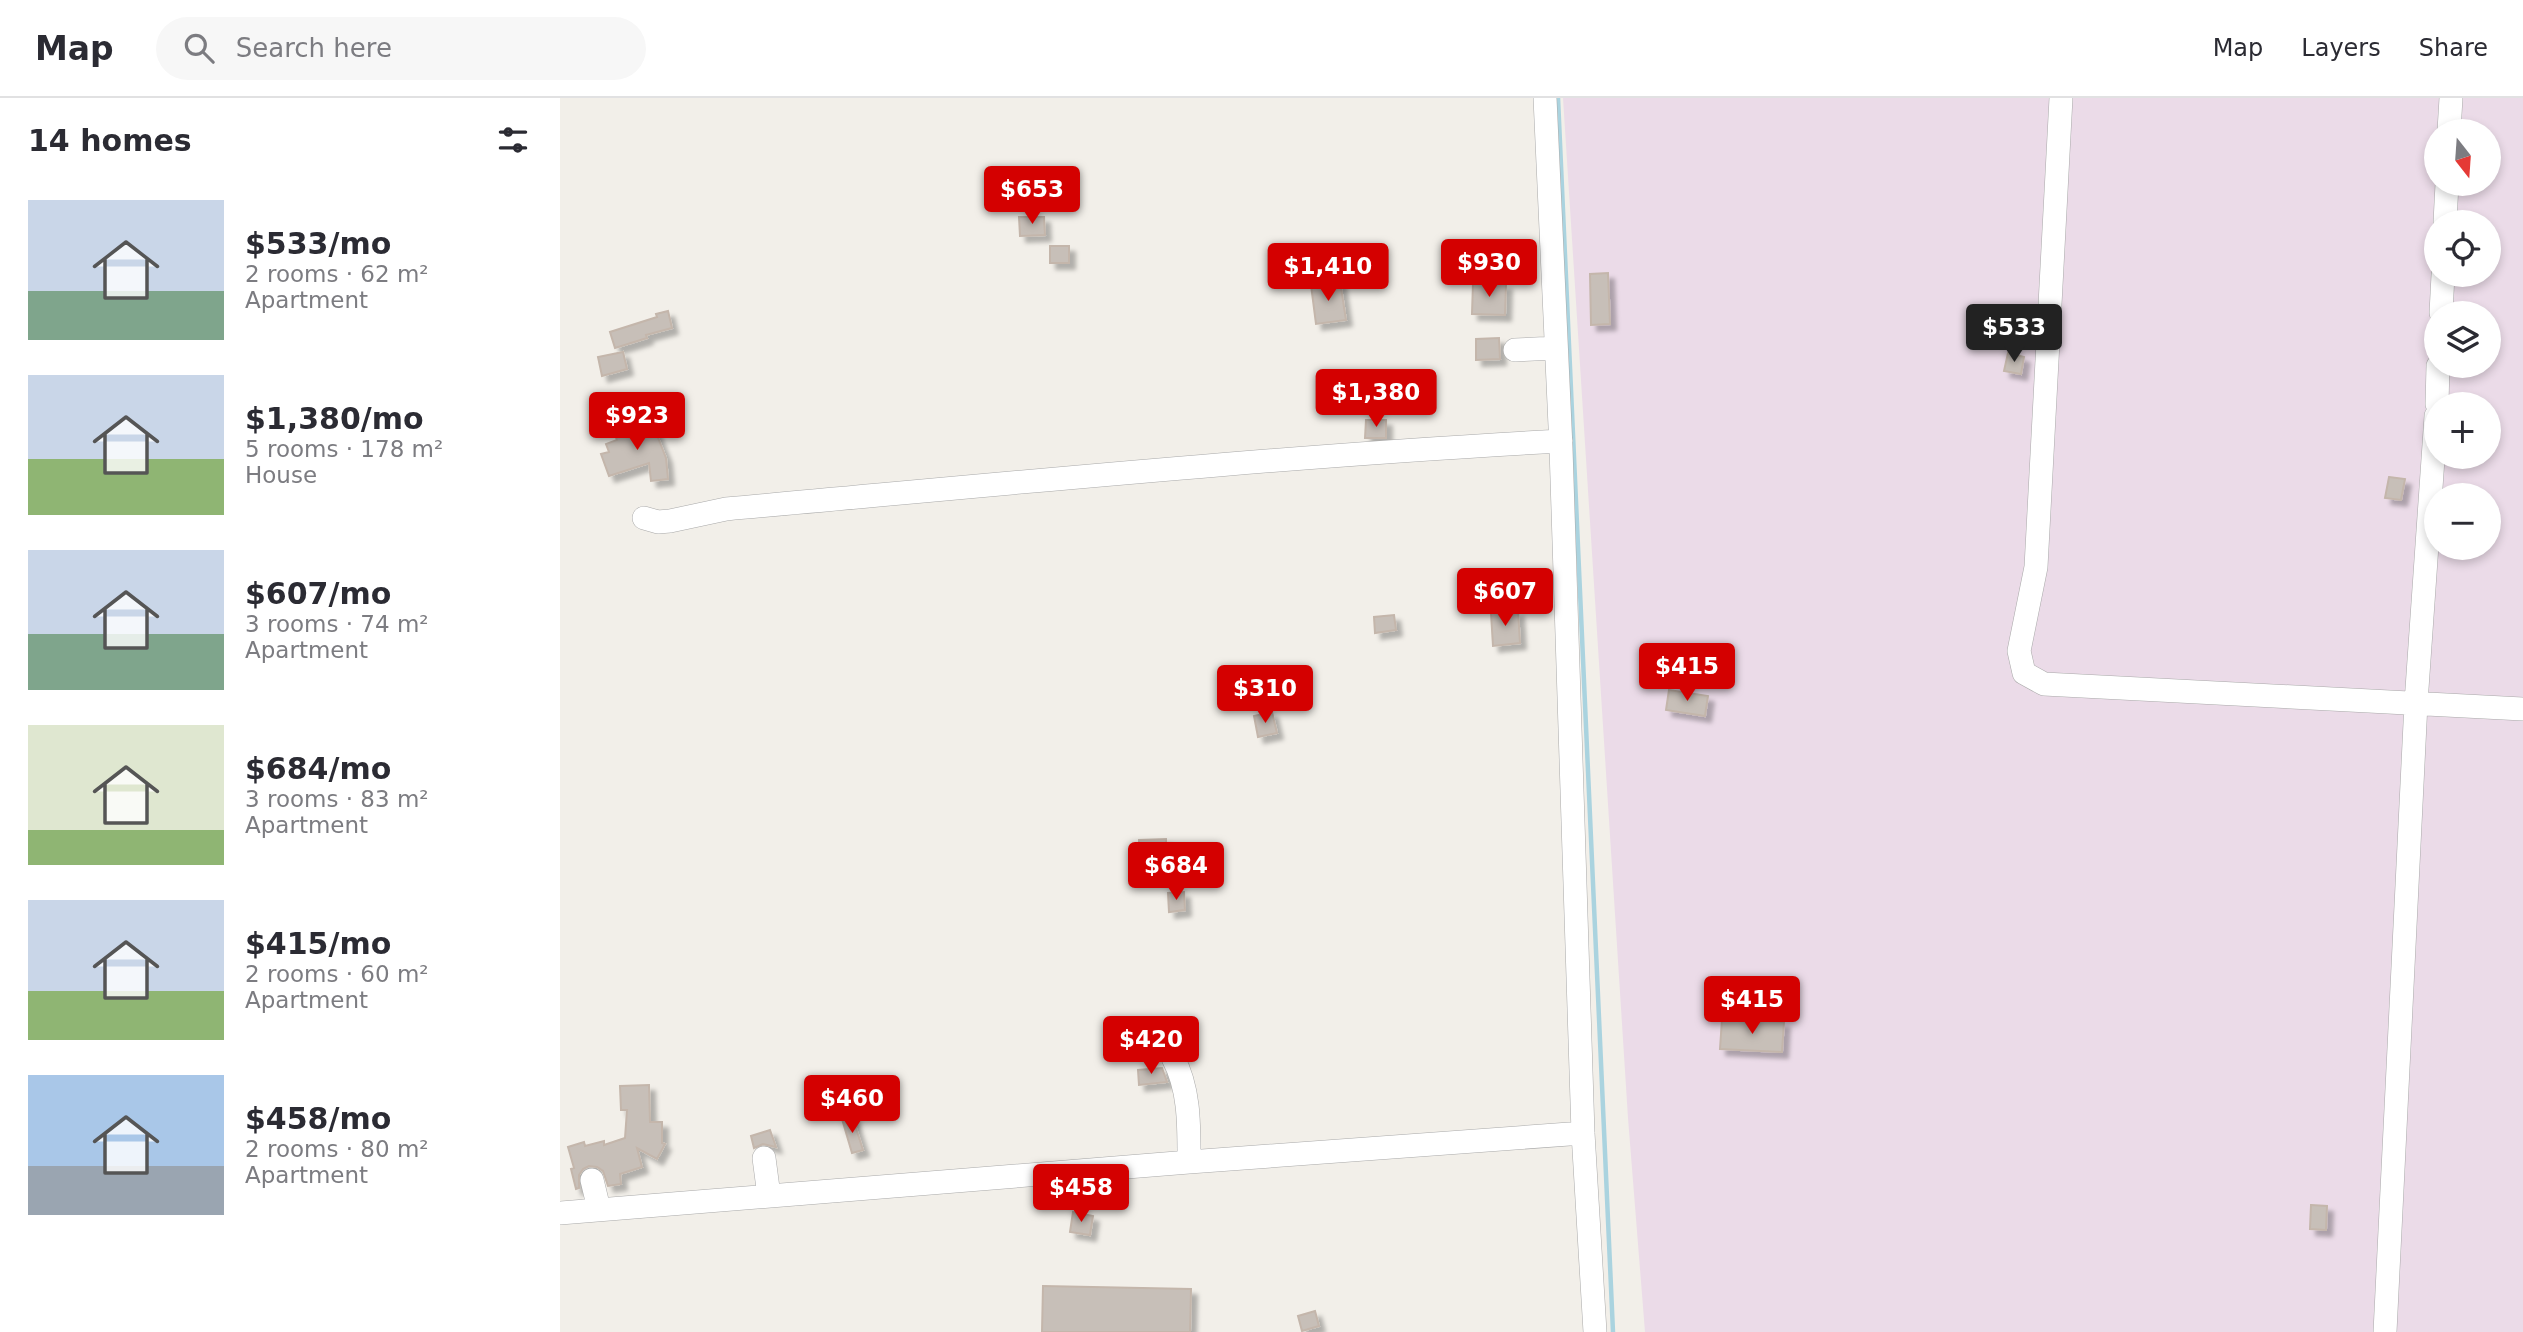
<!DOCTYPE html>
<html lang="en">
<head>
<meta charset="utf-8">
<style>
  :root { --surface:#fff; --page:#f7f7f7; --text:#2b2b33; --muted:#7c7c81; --line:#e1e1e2; --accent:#d40000 }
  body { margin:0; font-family:"DejaVu Sans",sans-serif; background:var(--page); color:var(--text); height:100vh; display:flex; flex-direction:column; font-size:26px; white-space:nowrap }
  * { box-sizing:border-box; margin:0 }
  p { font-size:23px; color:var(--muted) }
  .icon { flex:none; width:38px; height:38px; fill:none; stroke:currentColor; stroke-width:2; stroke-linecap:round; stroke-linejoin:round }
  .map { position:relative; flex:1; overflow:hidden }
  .panel { display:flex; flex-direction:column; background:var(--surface); width:560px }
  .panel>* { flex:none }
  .needle { width:46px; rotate:163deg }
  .controls { position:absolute; left:1864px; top:21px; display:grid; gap:14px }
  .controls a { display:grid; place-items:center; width:77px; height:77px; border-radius:50%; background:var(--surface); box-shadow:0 4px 10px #0003; font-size:35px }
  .price { position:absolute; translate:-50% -60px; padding:0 16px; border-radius:7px; background:var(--accent); color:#fff; font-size:23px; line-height:46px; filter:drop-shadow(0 2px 4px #0008) }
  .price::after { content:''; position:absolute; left:50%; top:42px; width:21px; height:16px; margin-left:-10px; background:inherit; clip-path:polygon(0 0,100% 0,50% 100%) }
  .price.active { background:#222; color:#fff }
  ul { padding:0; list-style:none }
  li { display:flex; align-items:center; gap:21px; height:175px; padding:0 28px }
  li span { display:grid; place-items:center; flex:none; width:196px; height:140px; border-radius:0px; color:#555 }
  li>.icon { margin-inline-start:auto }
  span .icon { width:84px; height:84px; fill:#fffc; stroke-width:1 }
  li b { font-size:30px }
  h2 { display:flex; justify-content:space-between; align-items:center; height:84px; padding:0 28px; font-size:30px }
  header { display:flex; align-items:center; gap:42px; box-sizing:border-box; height:98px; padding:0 35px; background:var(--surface); border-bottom:2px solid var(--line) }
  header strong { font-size:33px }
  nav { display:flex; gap:38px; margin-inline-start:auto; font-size:24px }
  .search { width:490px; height:63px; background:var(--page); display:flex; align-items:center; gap:18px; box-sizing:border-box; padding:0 24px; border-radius:38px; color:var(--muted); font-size:26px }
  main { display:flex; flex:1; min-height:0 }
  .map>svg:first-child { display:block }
  .industrial { fill:#ebdbe8; fill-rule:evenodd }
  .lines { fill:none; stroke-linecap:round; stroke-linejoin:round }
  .stream { stroke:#aad3df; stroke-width:4.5 }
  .building { fill:#c7bfb8; stroke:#c4b6ab; stroke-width:2; filter:url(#shadow) }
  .minor-casing { stroke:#a9a9a9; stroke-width:24 }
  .minor { stroke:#fff; stroke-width:23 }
</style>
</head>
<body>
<header>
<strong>Map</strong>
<div class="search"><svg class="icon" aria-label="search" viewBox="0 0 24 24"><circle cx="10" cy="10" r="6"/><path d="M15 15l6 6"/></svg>Search here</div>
<nav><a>Map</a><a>Layers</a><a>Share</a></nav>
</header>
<main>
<section class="panel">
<h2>14 homes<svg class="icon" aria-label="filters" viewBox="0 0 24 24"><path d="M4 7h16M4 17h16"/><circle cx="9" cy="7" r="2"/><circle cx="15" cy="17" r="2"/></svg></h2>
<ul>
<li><span style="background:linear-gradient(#c9d6e8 65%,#7fa58c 0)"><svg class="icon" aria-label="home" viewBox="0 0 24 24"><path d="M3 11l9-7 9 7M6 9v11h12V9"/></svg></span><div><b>$533/mo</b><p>2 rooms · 62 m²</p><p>Apartment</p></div></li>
<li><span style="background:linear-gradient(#c9d6e8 60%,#8fb573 0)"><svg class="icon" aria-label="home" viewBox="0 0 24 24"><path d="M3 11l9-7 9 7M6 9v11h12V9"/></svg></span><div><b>$1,380/mo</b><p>5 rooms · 178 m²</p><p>House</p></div></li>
<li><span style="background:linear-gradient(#c9d6e8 60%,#7fa58c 0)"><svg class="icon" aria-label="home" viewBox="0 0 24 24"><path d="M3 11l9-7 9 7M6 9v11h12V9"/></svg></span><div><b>$607/mo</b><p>3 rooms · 74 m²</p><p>Apartment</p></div></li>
<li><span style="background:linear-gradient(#dfe7d0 75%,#8fb573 0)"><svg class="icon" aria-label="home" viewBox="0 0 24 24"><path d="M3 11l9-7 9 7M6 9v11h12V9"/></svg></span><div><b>$684/mo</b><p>3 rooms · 83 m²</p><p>Apartment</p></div></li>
<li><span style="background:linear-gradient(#c9d6e8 65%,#8fb573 0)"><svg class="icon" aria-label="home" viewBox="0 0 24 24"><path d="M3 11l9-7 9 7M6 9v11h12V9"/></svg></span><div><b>$415/mo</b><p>2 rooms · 60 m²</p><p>Apartment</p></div></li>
<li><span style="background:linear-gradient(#a9c7e8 65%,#9aa5b1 0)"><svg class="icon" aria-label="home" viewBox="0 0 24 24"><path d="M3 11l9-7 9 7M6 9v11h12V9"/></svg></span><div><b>$458/mo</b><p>2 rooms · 80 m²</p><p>Apartment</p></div></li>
</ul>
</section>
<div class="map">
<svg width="1963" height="1234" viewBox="0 0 1963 1234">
  <defs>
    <filter id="shadow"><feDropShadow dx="6" dy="6" stdDeviation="2" flood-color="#0004"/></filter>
  </defs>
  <rect width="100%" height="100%" fill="#f2efe9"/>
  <!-- industrial -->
  <path class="industrial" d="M1003,0H1963V1234H1085L1068,1020ZM1876,33H1928V86H1876ZM1876,124H1928V177H1876ZM1876,215H1928V268H1876ZM1876,306H1928V359H1876ZM1876,397H1928V450H1876Z"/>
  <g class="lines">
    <!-- stream -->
    <path class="stream" d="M998,0L1053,1234"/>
  </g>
  <!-- building -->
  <path class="building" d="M459,119H484L485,137L460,138Z
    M490,148H509V165H490Z
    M1048,175L1050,226L1031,227L1030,176Z
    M780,183L786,222L756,226L751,187Z
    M913,185L946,186L945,217L912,216Z
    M108,213L112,230L86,237L87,240L55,250L50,234L97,219L96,216Z
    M939,240L940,261L916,262V241Z
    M63,254L67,271L42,278L38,259Z
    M1448,255L1464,259L1461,276L1444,273Z
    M91,322L106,360L108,381L91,383L89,365L49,378L41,356L49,354L46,346L57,342L55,337L79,329L78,326Z
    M806,322H826V340H805Z
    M1829,379L1845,381L1841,402L1825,400Z
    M958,513L960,545L933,548L931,515Z
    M834,517L836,532L815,535L814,519Z
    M1109,592L1148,598L1145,618L1106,612Z
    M712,614L717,635L698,639L694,618Z
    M606,741L607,777L579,778V742Z
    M624,794L625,812L609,814L608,795Z
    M1162,921L1224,924L1222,954L1160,951Z
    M621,926L624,946L608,947L605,929Z
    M602,970L607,984L579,987L578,972Z
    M89,987L90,1024H102V1045L105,1046L97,1061L77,1050L82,1069L60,1076L61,1086L48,1088L43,1073L37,1069L29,1068L23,1071L19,1077V1090L16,1091L11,1071L14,1070L8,1049L24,1044L25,1048L44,1043V1047L65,1040L67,1012H61L60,988Z
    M292,1018L303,1052L292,1055L282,1021Z
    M210,1032L216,1049L203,1046L194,1050L191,1038Z
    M1751,1107L1767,1108L1766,1132L1750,1131Z
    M513,1114L533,1118L530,1137L510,1134Z
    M483,1188L631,1191L630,1234H482Z
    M755,1213L759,1228L742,1233L738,1218Z"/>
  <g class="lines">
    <!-- minor casing -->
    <g class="minor-casing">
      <path id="minor" d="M985,0L1001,350L1023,1035L1035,1234
        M1501,0L1476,469L1459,553L1464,575L1484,586L1963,611
        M1889,33L1891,0
        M1885,124L1887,86
        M1881,215L1883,177
        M955,252L996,250
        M1877,306L1878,268
        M84,420L98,424L110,423L166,411C444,386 722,358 1001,343
        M613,960C630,991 629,1029 629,1064
        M204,1060L209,1098
        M32,1082L39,1111
        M0,1115L629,1064L1023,1035
        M1825,1234L1856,605L1876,318"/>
    </g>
    <!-- minor -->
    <use href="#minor" class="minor"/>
  </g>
</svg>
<div class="controls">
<a><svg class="needle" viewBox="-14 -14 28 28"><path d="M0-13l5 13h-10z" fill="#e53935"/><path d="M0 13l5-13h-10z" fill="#7c7c81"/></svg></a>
<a><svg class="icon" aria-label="locate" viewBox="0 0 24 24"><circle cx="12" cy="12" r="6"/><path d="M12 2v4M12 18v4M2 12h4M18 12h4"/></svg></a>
<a><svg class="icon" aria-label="layers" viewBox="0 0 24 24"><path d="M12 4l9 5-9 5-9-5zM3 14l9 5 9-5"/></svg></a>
<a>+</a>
<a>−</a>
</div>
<b class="price" style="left:472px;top:128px">$653</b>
<b class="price" style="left:929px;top:201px">$930</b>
<b class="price" style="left:768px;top:205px">$1,410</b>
<b class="price active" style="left:1454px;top:266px">$533</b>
<b class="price" style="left:816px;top:331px">$1,380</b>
<b class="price" style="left:77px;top:354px">$923</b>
<b class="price" style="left:945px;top:530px">$607</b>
<b class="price" style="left:1127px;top:605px">$415</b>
<b class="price" style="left:705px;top:627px">$310</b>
<b class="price" style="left:616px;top:804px">$684</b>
<b class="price" style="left:1192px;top:938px">$415</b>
<b class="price" style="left:591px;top:978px">$420</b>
<b class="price" style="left:292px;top:1037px">$460</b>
<b class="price" style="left:521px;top:1126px">$458</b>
</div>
</main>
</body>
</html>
